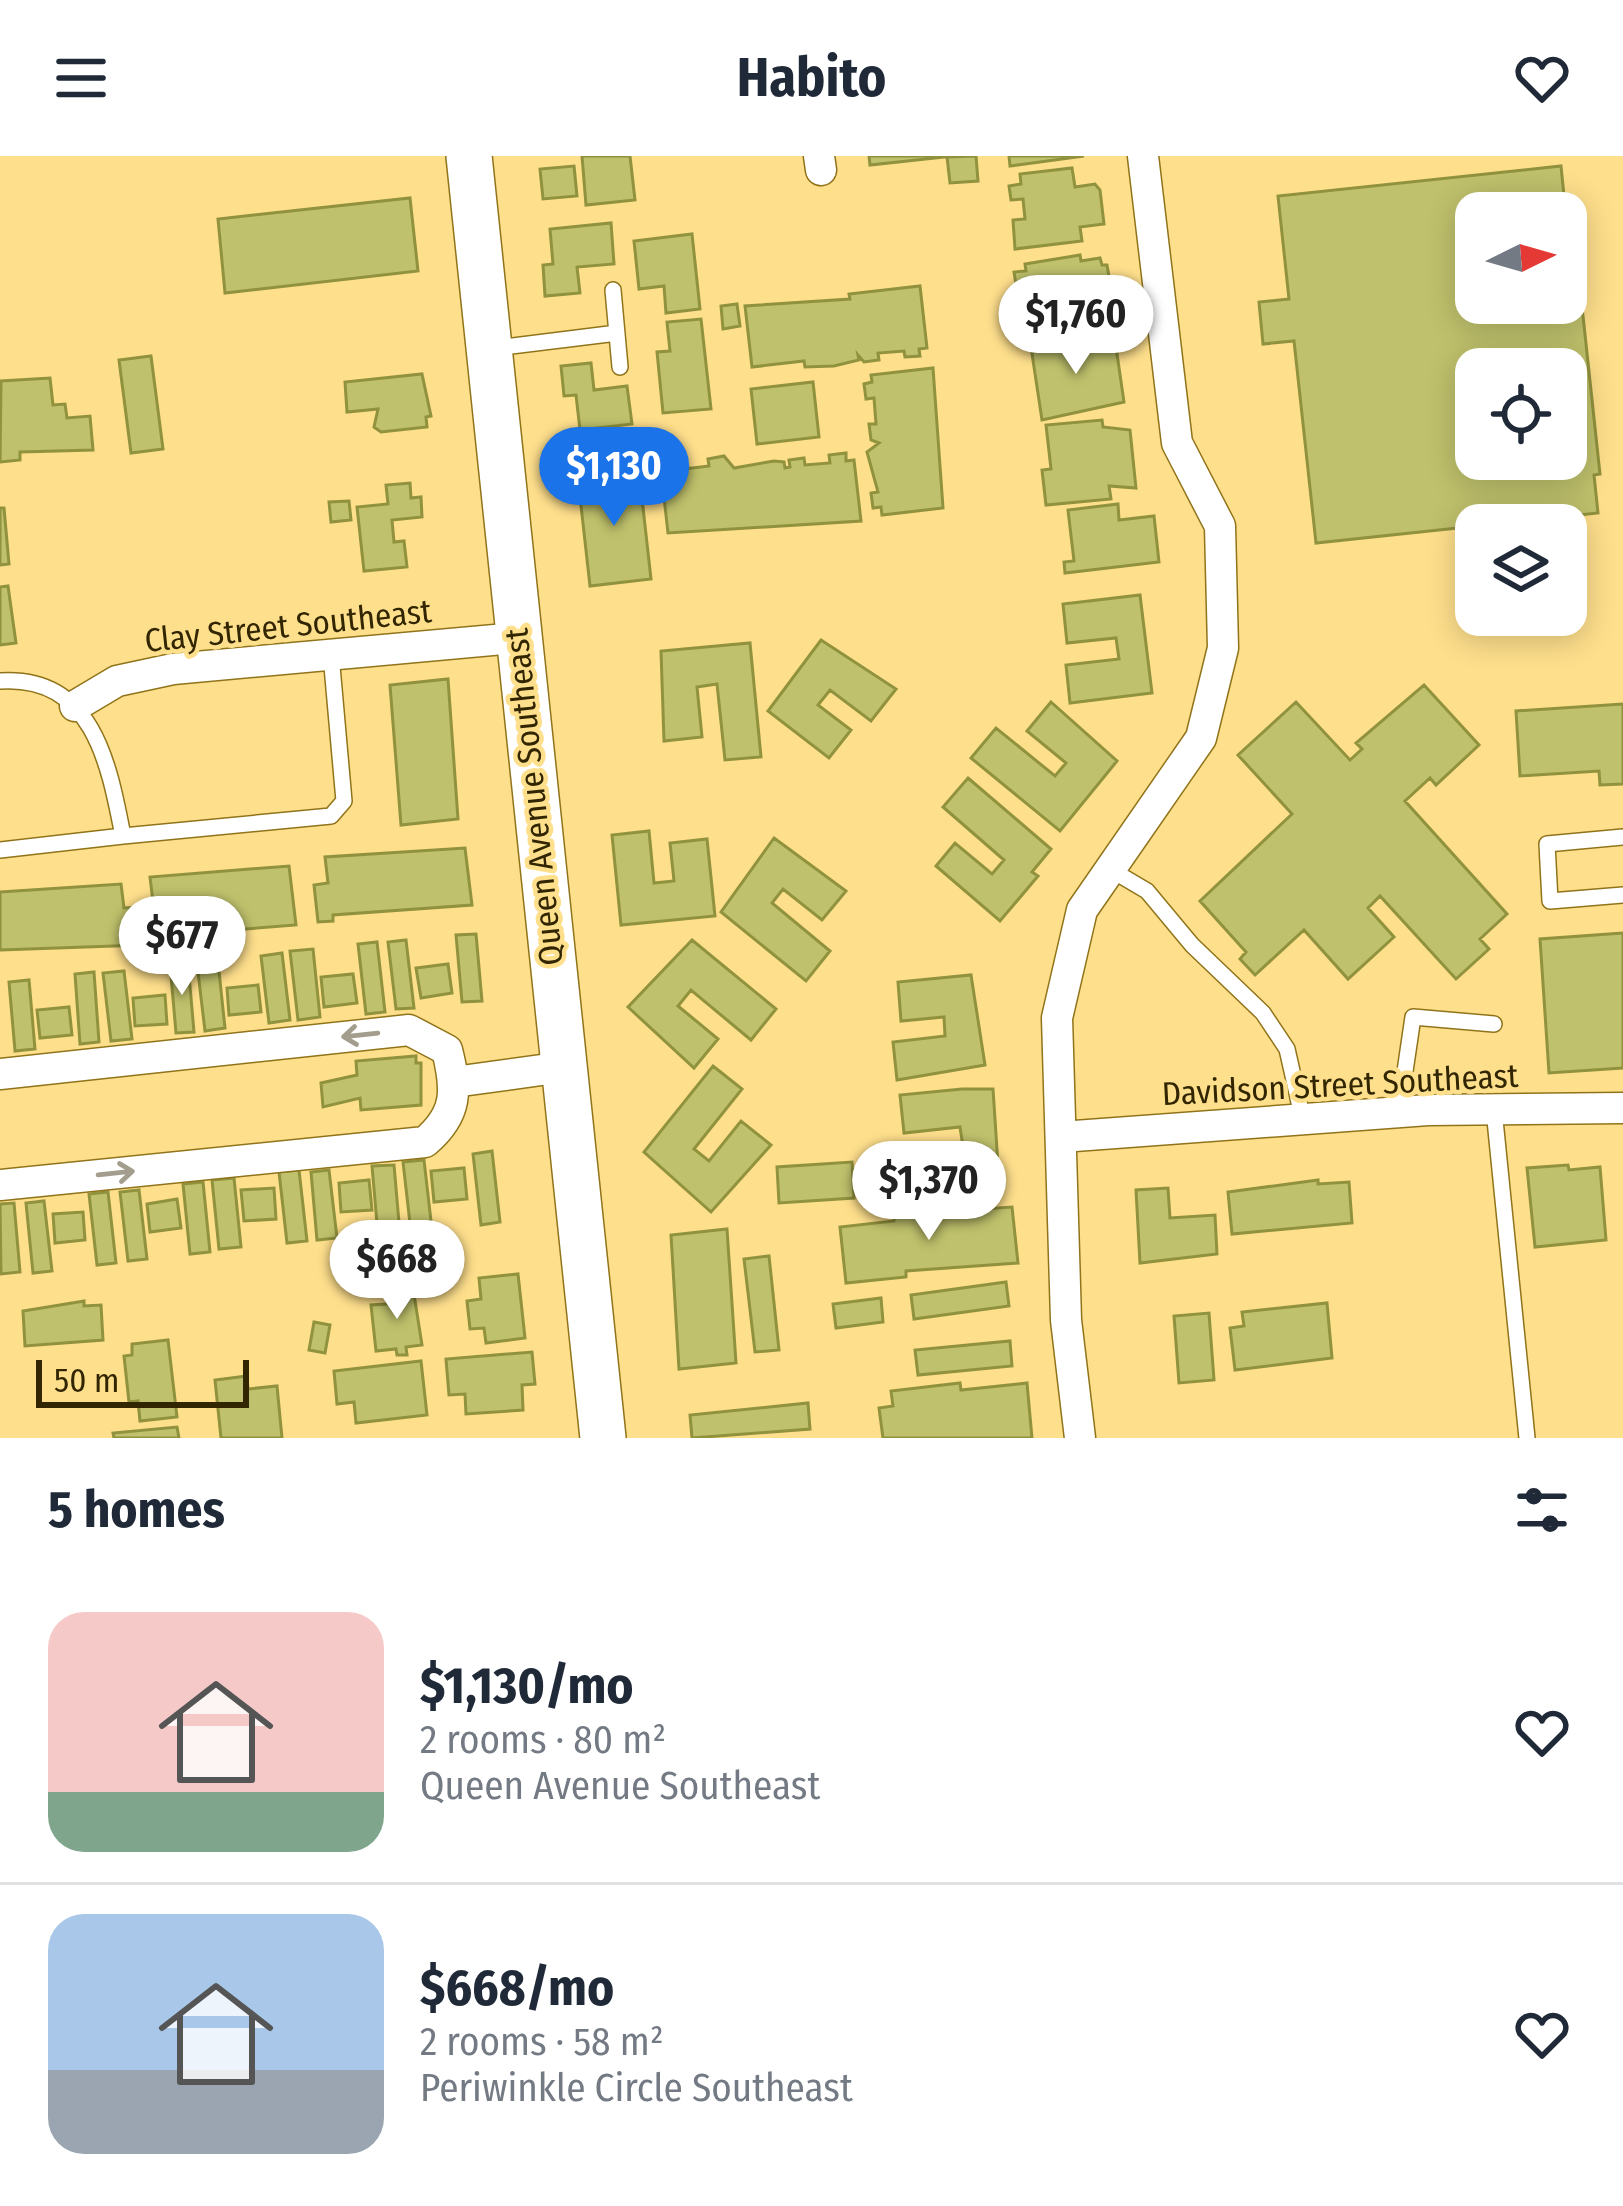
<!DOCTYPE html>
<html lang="en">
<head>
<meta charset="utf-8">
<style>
  :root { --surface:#fff; --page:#f6f6f7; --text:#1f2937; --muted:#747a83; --line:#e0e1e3; --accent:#1a73e8 }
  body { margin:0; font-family:"Fira Sans Condensed",sans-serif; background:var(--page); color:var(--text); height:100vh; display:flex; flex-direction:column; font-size:45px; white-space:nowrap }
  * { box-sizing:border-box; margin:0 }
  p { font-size:39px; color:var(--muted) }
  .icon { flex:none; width:66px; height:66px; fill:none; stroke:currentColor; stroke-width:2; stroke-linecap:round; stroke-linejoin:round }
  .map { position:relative; height:1282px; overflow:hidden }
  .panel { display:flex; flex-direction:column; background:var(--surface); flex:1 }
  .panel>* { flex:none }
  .needle { width:78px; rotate:85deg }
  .controls { position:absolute; left:1455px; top:36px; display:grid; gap:24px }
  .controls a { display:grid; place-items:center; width:132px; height:132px; border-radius:24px; background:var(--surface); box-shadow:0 6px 30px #0003; font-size:60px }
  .scale { position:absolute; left:36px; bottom:30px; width:213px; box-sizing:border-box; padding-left:12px; border:6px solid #322602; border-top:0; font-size:33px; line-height:42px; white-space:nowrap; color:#322602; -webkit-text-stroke:9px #fedf8c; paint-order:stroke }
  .price { position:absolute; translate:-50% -102px; padding:0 27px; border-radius:42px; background:#fff; color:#222; font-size:39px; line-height:78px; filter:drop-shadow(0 3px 6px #0008) }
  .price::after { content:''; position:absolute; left:50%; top:72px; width:36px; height:27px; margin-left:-18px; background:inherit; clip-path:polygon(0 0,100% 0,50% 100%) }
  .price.current { background:var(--accent); color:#fff }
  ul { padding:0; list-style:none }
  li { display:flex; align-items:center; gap:36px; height:300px; padding:0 48px }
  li+li { border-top:3px solid var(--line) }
  li span { display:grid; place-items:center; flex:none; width:336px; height:240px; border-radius:36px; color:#555 }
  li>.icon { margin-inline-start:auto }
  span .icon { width:144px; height:144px; fill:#fffc; stroke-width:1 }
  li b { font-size:51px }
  h2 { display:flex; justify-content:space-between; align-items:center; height:144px; padding:0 48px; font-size:51px }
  header { display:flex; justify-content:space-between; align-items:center; height:156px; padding:0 48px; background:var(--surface); font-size:54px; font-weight:700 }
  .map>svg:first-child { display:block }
  .building { fill:#bfc16c; stroke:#91923d; stroke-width:3; fill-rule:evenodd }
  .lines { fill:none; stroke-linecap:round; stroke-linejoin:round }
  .lane-casing { stroke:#90741a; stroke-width:18 }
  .street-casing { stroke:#90741a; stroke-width:33 }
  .secondary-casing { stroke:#90741a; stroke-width:48 }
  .lane { stroke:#fff; stroke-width:15 }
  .street { stroke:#fff; stroke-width:30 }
  .secondary { stroke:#fff; stroke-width:45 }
  .oneway { stroke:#a39d8d }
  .labels { text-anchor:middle; stroke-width:9; stroke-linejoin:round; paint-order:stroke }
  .street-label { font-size:33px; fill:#322602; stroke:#fedf8c }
</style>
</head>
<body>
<header><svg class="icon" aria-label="menu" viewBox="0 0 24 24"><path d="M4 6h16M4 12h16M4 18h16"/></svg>Habito<svg class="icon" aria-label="heart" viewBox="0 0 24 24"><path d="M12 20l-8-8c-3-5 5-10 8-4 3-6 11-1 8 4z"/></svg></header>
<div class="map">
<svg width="1623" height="1282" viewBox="0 0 1623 1282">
  <rect width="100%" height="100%" fill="#fedf8c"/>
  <!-- building -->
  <path class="building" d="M582,0H630L635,44L586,49Z
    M869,0H945V1L870,9Z
    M976,0L978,25L950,27L947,1Z
    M1009,0H1084L1010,10Z
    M574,10L577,40L543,43L540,13Z
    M1561,10L1564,40L1570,39L1600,318L1594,319L1598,357L1316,387L1294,185L1263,188L1259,146L1289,143L1278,40ZM1476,57H1566V147H1476ZM1476,213H1566V303H1476Z
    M1072,12L1075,31L1095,28L1100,34L1104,68L1080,71L1082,85L1015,93L1013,64L1025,63L1023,43L1011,44L1009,30L1021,28L1020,18Z
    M410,42L418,115L225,137L218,63Z
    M611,67L614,108L577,111L580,137L545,140L543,109L553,108L550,73Z
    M692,78L700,153L666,157L664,130L639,133L634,85Z
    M1080,99L1081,105L1100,102L1102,109H1107L1116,162L1036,180L1030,146L1022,148L1018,141L1014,116L1026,115L1025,108Z
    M920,130L927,192L919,193L920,200L905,201L904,195L878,197L879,204L864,206L858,199L859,204L834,210L805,211L804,205L752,211L745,150L850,143L849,138Z
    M737,148L740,170L723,173L721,150Z
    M701,163L711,253L663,257L657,196L670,195L667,166Z
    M1089,183L1116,191L1124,246L1042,264L1031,191Z
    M151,200L163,293L131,297L119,204Z
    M591,207L594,234L627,230L632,268L580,274L576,239L564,240L561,210Z
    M933,212L943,352L882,359L881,351L873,352L871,337L878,336L867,296L879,287L871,284L869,268H876L874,242L866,243L864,228L872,226L871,219Z
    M422,218L431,260L426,261L427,271L381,276L374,271L378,253L347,256L345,226Z
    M50,222L53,249L65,248L67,262L90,260L93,294L20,296V304L0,306L1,225Z
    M813,226L819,281L757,288L751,233Z
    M1102,264L1103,271L1130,274L1136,332L1109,330L1111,343L1046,349L1042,314L1051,313L1046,269Z
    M846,297V305L854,304L861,365L668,377L661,315L669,314V307L683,305L684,313L709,310L708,303L724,300L734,312L774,305L784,306L785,312L790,311L789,304L804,302L805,309L830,307L829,299Z
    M639,316L651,423L590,430L578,323Z
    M410,327L411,342L421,341L422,361L392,364L394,386L404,385L407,411L364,415L357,351L388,348L386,329Z
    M349,345L351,364L331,366L329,346Z
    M1118,348L1119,364L1154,360L1159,406L1065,417L1064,406L1074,405L1068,354Z
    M0,352H4L9,408L0,409Z
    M8,430L16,487L0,489V431Z
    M1140,439L1152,537L1070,547L1066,509L1119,503L1116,482L1067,487L1063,448Z
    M821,484L896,533L871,565L830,534L818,549L851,574L829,602L768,555Z
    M750,487L761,601L725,604L717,528L697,531L702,581L664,585L661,495Z
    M448,523L458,663L401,669L390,529Z
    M1424,529L1479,589L1436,629L1430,622L1405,645L1507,758L1480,783L1489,793L1456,823L1380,740L1368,752L1394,781L1348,823L1304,774L1255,819L1240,803L1246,796L1200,745L1292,658L1238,599L1296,546L1350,604L1362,593L1356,587Z
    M1051,546L1117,605L1060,675L971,602L996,572L1055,620L1066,607L1027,575Z
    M1623,548V628L1600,629L1599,615L1520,620L1516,555Z
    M968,622L1051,693L1032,716L1038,720L1000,765L936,710L955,687L992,718L1004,704L943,651Z
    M649,675L654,727L674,725L670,687L707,683L715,760L621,769L612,679Z
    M774,682L846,735L822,764L783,733L772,747L830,795L806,825L721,756Z
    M465,692L472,749L333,759V765L318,766L314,729L328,727L325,701Z
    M289,710L296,769L157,780L150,721Z
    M121,728L124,752L138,751L142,789L0,794V736Z
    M1623,777V912L1549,917L1540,783Z
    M476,778L482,845L462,846L456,779Z
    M406,784L414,852L396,853L388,786Z
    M692,784L776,853L751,884L691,834L678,850L718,883L694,912L628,851Z
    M377,786L385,856L366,858L358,788Z
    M313,793L320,861L298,864L290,795Z
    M282,797L290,864L269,867L261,800Z
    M218,806L225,872L205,875L197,808Z
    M188,807L194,876L176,877L170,808Z
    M448,808L452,837L421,842L416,812Z
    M124,815L132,883L111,885L103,817Z
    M94,816L99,886L80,888L75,818Z
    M353,818L357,847L324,851L321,821Z
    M971,819L985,909L897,924L893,886L945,880L944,861L901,865L898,826Z
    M29,824L35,893L15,895L9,826Z
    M258,829L261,856L229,859L227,832Z
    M165,839L167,868L135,870L133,842Z
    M69,851L72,879L40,882L37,854Z
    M416,900V907H421V949L361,954L360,942L323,951L321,927L357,919L356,905Z
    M713,910L742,933L694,993L709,1005L741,965L771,989L711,1056L644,996Z
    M962,933H993L999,1024L922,1032L918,996L963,991L960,971L904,977L900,939Z
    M492,995L500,1066L481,1069L473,998Z
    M424,1004L432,1074L411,1076L403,1006Z
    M852,1006L854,1042L779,1047L777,1011Z
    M394,1009L400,1078L378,1079L372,1010Z
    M1568,1009L1569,1014L1600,1011L1606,1084L1535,1091L1527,1012Z
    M464,1012L467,1043L434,1046L431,1015Z
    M299,1014L307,1085L287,1087L279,1016Z
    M329,1014L337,1082L317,1084L311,1016Z
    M234,1022L241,1091L219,1093L212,1024Z
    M369,1024L372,1054L341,1056L339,1027Z
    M1318,1024V1028L1349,1026L1352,1067L1232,1078L1228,1036Z
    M203,1026L210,1096L190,1098L183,1028Z
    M274,1032L276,1063L244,1065L241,1034Z
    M1168,1032L1170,1062L1215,1059L1217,1098L1140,1107L1136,1034Z
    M139,1034L147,1103L128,1105L120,1036Z
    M108,1036L116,1107L97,1109L89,1038Z
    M177,1043L181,1072L150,1076L147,1048Z
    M44,1045L52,1115L33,1117L26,1047Z
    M14,1047L20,1116L1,1118L0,1048Z
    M1012,1051L1018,1107L906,1115V1121L846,1127L840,1071L894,1065V1059Z
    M83,1056L85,1084L55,1087L53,1058Z
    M727,1073L736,1207L679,1213L671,1079Z
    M769,1100L779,1194L755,1196L744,1103Z
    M518,1118L525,1182L486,1187L484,1172L470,1173L467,1145L481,1143L479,1122Z
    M1006,1126L1009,1150L914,1163L911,1139Z
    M413,1132L422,1189L406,1191L407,1199H397L396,1193L376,1195L371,1149L387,1148L386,1135Z
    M881,1142L883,1166L836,1172L833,1148Z
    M84,1145V1150L101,1149L103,1184L25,1190L23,1155Z
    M1327,1147L1332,1202L1235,1214L1230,1172L1244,1170L1242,1156Z
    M1209,1157L1214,1224L1179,1227L1174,1160Z
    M314,1166L330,1169L325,1197L309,1194Z
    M168,1184L177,1261L140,1265L138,1245L129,1246L124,1200L132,1199V1188Z
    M1010,1185L1012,1210L918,1219L915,1194Z
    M532,1196L535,1228L522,1229L523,1254L466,1258L465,1238L449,1239L446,1203Z
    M421,1205L427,1259L356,1267L354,1246L337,1248L334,1215Z
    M247,1220L248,1233L277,1230L282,1282H221L215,1224Z
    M960,1227L961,1234L1027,1227L1032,1282H883L879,1252L893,1250L891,1235Z
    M808,1247L810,1273L692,1282L690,1259Z
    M177,1271L179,1282H114L113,1277Z"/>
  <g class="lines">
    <!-- lane casing -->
    <g class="lane-casing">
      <path id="lane" d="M613,134L620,211
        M496,192L617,177
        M0,525C93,519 109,608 123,680L331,660L344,645L331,499
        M1623,681L1547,688L1550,745L1623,739
        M0,694L123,680
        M1108,712L1147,735L1192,789L1263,857L1287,893L1303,964
        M1494,954L1527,1282
        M1399,956L1413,861L1494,868"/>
    </g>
    <!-- street casing -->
    <g class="street-casing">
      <path id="street" d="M819,0L821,14
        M75,550L117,525L173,513L516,482
        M0,918L409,874L447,894C457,934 458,958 425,986L0,1029
        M454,926L563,911
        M1061,981L1428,954L1623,952
        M1080,1282L1066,1164L1057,862L1082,754L1201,582L1223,492L1220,370L1177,287L1143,0"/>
    </g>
    <!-- secondary casing -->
    <g class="secondary-casing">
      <path id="secondary" d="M469,0L603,1282"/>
    </g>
    <!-- lane -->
    <use href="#lane" class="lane"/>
    <!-- street -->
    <use href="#street" class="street"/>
    <!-- secondary -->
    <use href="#secondary" class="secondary"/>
  </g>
  <!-- one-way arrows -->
  <defs><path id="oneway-shaft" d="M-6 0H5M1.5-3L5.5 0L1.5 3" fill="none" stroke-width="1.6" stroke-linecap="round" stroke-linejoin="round" transform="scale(3)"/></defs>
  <g class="oneway">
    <use href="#oneway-shaft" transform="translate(360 879) rotate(174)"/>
    <use href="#oneway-shaft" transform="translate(116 1017) rotate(-6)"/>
  </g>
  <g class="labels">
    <!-- street labels -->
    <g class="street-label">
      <text transform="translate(288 469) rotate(-6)" y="12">Clay Street Southeast</text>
      <text transform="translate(533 641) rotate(-96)" y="12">Queen Avenue Southeast</text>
      <text transform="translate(1340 928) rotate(-3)" y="12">Davidson Street Southeast</text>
    </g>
  </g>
</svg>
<div class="controls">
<a><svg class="needle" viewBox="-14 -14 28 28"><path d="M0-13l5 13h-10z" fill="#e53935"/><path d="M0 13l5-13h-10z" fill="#747a83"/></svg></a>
<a><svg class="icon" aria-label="locate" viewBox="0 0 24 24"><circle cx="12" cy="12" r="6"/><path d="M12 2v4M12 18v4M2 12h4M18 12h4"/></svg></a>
<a><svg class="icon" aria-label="layers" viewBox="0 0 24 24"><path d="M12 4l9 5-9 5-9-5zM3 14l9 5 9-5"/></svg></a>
</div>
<div class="scale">50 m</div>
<b class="price" style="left:1076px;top:221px">$1,760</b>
<b class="price current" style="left:614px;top:373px">$1,130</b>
<b class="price" style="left:182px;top:842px">$677</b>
<b class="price" style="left:929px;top:1087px">$1,370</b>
<b class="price" style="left:397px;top:1166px">$668</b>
</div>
<section class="panel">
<h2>5 homes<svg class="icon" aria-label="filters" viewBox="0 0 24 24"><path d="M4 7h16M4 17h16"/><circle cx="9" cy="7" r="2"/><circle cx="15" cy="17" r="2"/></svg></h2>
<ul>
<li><span style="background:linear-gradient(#f6c9c9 75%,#7fa58c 0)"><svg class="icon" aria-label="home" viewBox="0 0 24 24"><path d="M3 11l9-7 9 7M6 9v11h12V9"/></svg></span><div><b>$1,130/mo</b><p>2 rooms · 80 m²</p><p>Queen Avenue Southeast</p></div><svg class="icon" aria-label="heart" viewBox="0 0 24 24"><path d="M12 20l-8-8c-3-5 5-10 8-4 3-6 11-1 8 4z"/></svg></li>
<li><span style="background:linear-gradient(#a9c7e8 65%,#9aa5b1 0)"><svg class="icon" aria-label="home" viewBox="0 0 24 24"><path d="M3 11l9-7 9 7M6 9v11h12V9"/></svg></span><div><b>$668/mo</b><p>2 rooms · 58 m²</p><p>Periwinkle Circle Southeast</p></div><svg class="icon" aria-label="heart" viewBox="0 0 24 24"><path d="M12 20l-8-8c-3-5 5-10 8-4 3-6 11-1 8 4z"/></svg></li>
</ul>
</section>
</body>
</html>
